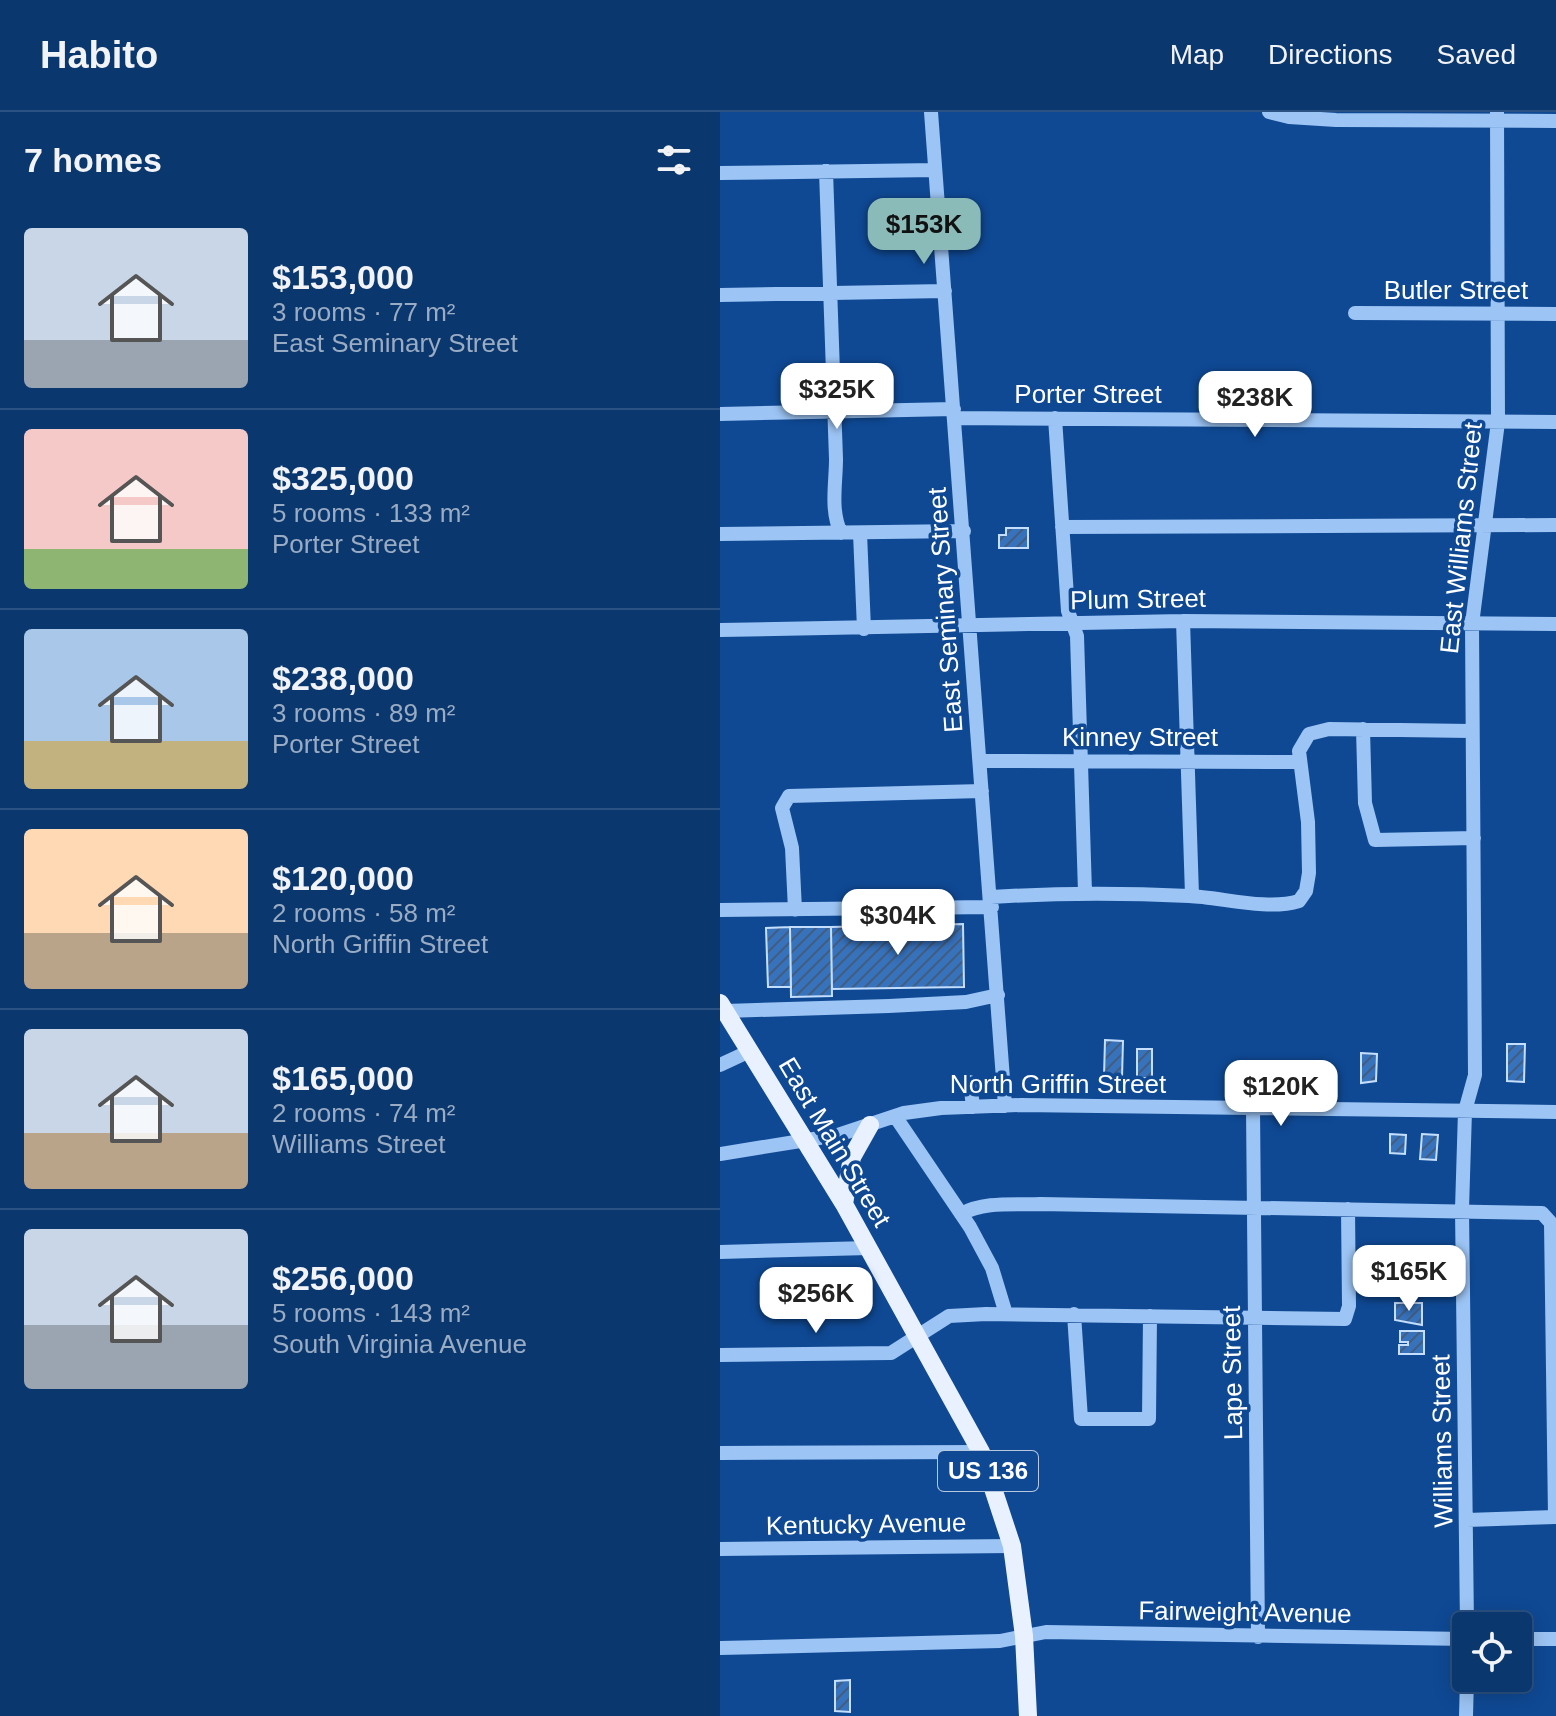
<!DOCTYPE html>
<html lang="en">
<head>
<meta charset="utf-8">
<style>
  :root { --surface:#0b376f; --page:#143f74; --text:#f1f3f6; --muted:#9aacc3; --line:#2b5182; --accent:#8bbbb9 }
  body { margin:0; font-family:Arial,sans-serif; background:var(--page); color:var(--text); height:100vh; display:flex; flex-direction:column; font-size:30px; white-space:nowrap }
  * { box-sizing:border-box; margin:0 }
  p { font-size:26px; color:var(--muted) }
  .icon { flex:none; width:44px; height:44px; fill:none; stroke:currentColor; stroke-width:2; stroke-linecap:round; stroke-linejoin:round }
  .map { position:relative; flex:1; overflow:hidden }
  .drawer { display:flex; flex-direction:column; background:var(--surface); width:720px }
  .drawer>* { flex:none }
  .buttons { position:absolute; left:732px; top:1500px; display:grid; gap:16px }
  .buttons a { display:grid; place-items:center; width:80px; height:80px; border-radius:8px; background:var(--surface); box-shadow:0 4px 20px #0003,0 0 0 2px var(--line); font-size:40px }
  .price { position:absolute; translate:-50% -68px; padding:0 18px; border-radius:16px; background:#fff; color:#222; font-size:26px; line-height:52px; filter:drop-shadow(0 2px 4px #0008) }
  .price::after { content:''; position:absolute; left:50%; top:48px; width:24px; height:18px; margin-left:-12px; background:inherit; clip-path:polygon(0 0,100% 0,50% 100%) }
  .price.current { background:var(--accent); color:#111 }
  ul { padding:0; list-style:none }
  li { display:flex; align-items:center; gap:24px; height:200px; padding:0 24px }
  li+li { border-top:2px solid var(--line) }
  li span { display:grid; place-items:center; flex:none; width:224px; height:160px; border-radius:8px; color:#555 }
  li>.icon { margin-inline-start:auto }
  span .icon { width:96px; height:96px; fill:#fffc; stroke-width:1 }
  li b { font-size:34px }
  h2 { display:flex; justify-content:space-between; align-items:center; height:96px; padding:0 24px; font-size:34px }
  header { display:flex; align-items:center; gap:48px; box-sizing:border-box; height:112px; padding:0 40px; background:var(--surface); border-bottom:2px solid var(--line) }
  header strong { font-size:38px }
  nav { display:flex; gap:44px; margin-inline-start:auto; font-size:28px }
  main { display:flex; flex:1; min-height:0 }
  .map>svg:first-child { display:block }
  .building { fill:url(#building-hatch); stroke:#c4defe; stroke-width:2 }
  .lines { fill:none; stroke-linecap:round; stroke-linejoin:round }
  .minor { stroke:#9cc4f4; stroke-width:14 }
  .major { stroke:#e9f1ff; stroke-width:18 }
  .labels { text-anchor:middle; stroke-width:7; stroke-linejoin:round; paint-order:stroke }
  .shield { fill:#0f4994; stroke:#b7c8df; stroke-width:2 }
  .shield-label { font-size:24px; font-weight:bold; fill:#fff }
  .street-label { font-size:26px; fill:#fff; stroke:#0f4994 }
</style>
</head>
<body>
<header>
<strong>Habito</strong>
<nav><a>Map</a><a>Directions</a><a>Saved</a></nav>
</header>
<main>
<section class="drawer">
<h2>7 homes<svg class="icon" aria-label="filters" viewBox="0 0 24 24"><path d="M4 7h16M4 17h16"/><circle cx="9" cy="7" r="2"/><circle cx="15" cy="17" r="2"/></svg></h2>
<ul>
<li><span style="background:linear-gradient(#c9d6e8 70%,#9aa5b1 0)"><svg class="icon" aria-label="home" viewBox="0 0 24 24"><path d="M3 11l9-7 9 7M6 9v11h12V9"/></svg></span><div><b>$153,000</b><p>3 rooms · 77 m²</p><p>East Seminary Street</p></div></li>
<li><span style="background:linear-gradient(#f6c9c9 75%,#8fb573 0)"><svg class="icon" aria-label="home" viewBox="0 0 24 24"><path d="M3 11l9-7 9 7M6 9v11h12V9"/></svg></span><div><b>$325,000</b><p>5 rooms · 133 m²</p><p>Porter Street</p></div></li>
<li><span style="background:linear-gradient(#a9c7e8 70%,#c2b280 0)"><svg class="icon" aria-label="home" viewBox="0 0 24 24"><path d="M3 11l9-7 9 7M6 9v11h12V9"/></svg></span><div><b>$238,000</b><p>3 rooms · 89 m²</p><p>Porter Street</p></div></li>
<li><span style="background:linear-gradient(#ffd9b3 65%,#b9a48a 0)"><svg class="icon" aria-label="home" viewBox="0 0 24 24"><path d="M3 11l9-7 9 7M6 9v11h12V9"/></svg></span><div><b>$120,000</b><p>2 rooms · 58 m²</p><p>North Griffin Street</p></div></li>
<li><span style="background:linear-gradient(#c9d6e8 65%,#b9a48a 0)"><svg class="icon" aria-label="home" viewBox="0 0 24 24"><path d="M3 11l9-7 9 7M6 9v11h12V9"/></svg></span><div><b>$165,000</b><p>2 rooms · 74 m²</p><p>Williams Street</p></div></li>
<li><span style="background:linear-gradient(#c9d6e8 60%,#9aa5b1 0)"><svg class="icon" aria-label="home" viewBox="0 0 24 24"><path d="M3 11l9-7 9 7M6 9v11h12V9"/></svg></span><div><b>$256,000</b><p>5 rooms · 143 m²</p><p>South Virginia Avenue</p></div></li>
</ul>
</section>
<div class="map">
<svg width="836" height="1604" viewBox="0 0 836 1604">
  <defs>
    <pattern id="building-hatch" width="6" height="6" patternUnits="userSpaceOnUse" patternTransform="scale(2)"><rect width="6" height="6" fill="#3772bd"/><path d="M-1 1l2-2M0 6l6-6M5 7l2-2" fill="none" stroke="#435d7f"/></pattern>
  </defs>
  <rect width="100%" height="100%" fill="#0f4994"/>
  <!-- building -->
  <path class="building" d="M286,416H308V436H279V423H286Z
    M243,812L244,875L112,877L111,815Z
    M70,815H111L112,884L71,885Z
    M70,815L71,875H48L46,816Z
    M385,928L403,929L402,966L384,965Z
    M787,932H805L804,970L787,969Z
    M417,937H432V966H417Z
    M641,941L657,942L656,969L641,971Z
    M670,1022L686,1023L685,1042L670,1041Z
    M702,1022L718,1023L716,1048L700,1047Z
    M687,1163H702V1184H687Z
    M675,1191H702V1213L675,1208Z
    M680,1219H704V1242H679V1233H688V1230H680Z
    M130,1568V1600L115,1599V1569Z"/>
  <g class="lines">
    <!-- minor -->
    <path class="minor" d="M211,0L285,994
      M549,0L569,5L616,8L836,9
      M106,59L116,347C116,372 110,398 121,421
      M0,61L215,58
      M0,183L225,179
      M635,201L836,202
      M0,302L234,297
      M235,306L836,310
      M335,306L348,499L357,524L365,780
      M342,415L836,413
      M140,421L144,517
      M0,422L244,419
      M463,509L472,783
      M0,518L463,509L836,512
      M643,617L645,691L655,728L754,726
      M260,649L579,650
      M271,785C337,781 403,781 469,784C500,785 547,799 579,789L586,779L589,761L588,710L579,639L589,622L609,617L751,619
      M0,798L272,795
      M75,798L72,736L62,696L69,684L262,679
      M5,899L169,894L246,890L278,883
      M0,953L30,939
      M250,970L253,995
      M533,997L538,1525
      M175,1004L250,1115L272,1156L286,1202
      M0,1042L118,1023L184,1001L221,996L301,993L836,1000
      M241,1102C264,1089 295,1093 320,1092L822,1101L831,1111L835,1405L747,1408
      M0,1140L149,1136
      M354,1202L361,1307H429L430,1204
      M0,1243L171,1241L229,1204L266,1202L625,1207L629,1194L628,1097
      M0,1341L261,1340
      M0,1437L292,1434
      M747,1514L742,1097L745,999L755,963L752,512L778,310L777,0
      M798,1527H836
      M0,1536L280,1529L326,1520L746,1527
      M746,1604L747,1566"/>
    <!-- major -->
    <path class="major" d="M0,891L124,1092L261,1340L292,1434L304,1524L308,1604
      M124,1092L132,1045L150,1013"/>
  </g>
  <g class="labels">
    <!-- shield labels -->
    <rect class="shield" x="218" y="1339" width="100" height="40" rx="6"/>
    <g class="shield-label">
      <text x="268" y="1367">US 136</text>
    </g>
    <!-- street labels -->
    <g class="street-label">
      <text x="736" y="187">Butler Street</text>
      <text x="368" y="291">Porter Street</text>
      <text transform="translate(741 426) rotate(-84)" y="9">East Williams Street</text>
      <text transform="translate(418 487) rotate(-1)" y="9">Plum Street</text>
      <text transform="translate(225 498) rotate(-94)" y="9">East Seminary Street</text>
      <text x="420" y="634">Kinney Street</text>
      <text x="338" y="981">North Griffin Street</text>
      <text transform="translate(115 1030) rotate(59)" y="9">East Main Street</text>
      <text transform="translate(512 1261) rotate(-91)" y="9">Lape Street</text>
      <text transform="translate(722 1329) rotate(-91)" y="9">Williams Street</text>
      <text transform="translate(146 1412) rotate(-1)" y="9">Kentucky Avenue</text>
      <text transform="translate(525 1500) rotate(1)" y="9">Fairweight Avenue</text>
    </g>
  </g>
</svg>
<div class="buttons">
<a><svg class="icon" aria-label="locate" viewBox="0 0 24 24"><circle cx="12" cy="12" r="6"/><path d="M12 2v4M12 18v4M2 12h4M18 12h4"/></svg></a>
</div>
<b class="price current" style="left:204px;top:154px">$153K</b>
<b class="price" style="left:117px;top:319px">$325K</b>
<b class="price" style="left:535px;top:327px">$238K</b>
<b class="price" style="left:178px;top:845px">$304K</b>
<b class="price" style="left:561px;top:1016px">$120K</b>
<b class="price" style="left:689px;top:1201px">$165K</b>
<b class="price" style="left:96px;top:1223px">$256K</b>
</div>
</main>
</body>
</html>
